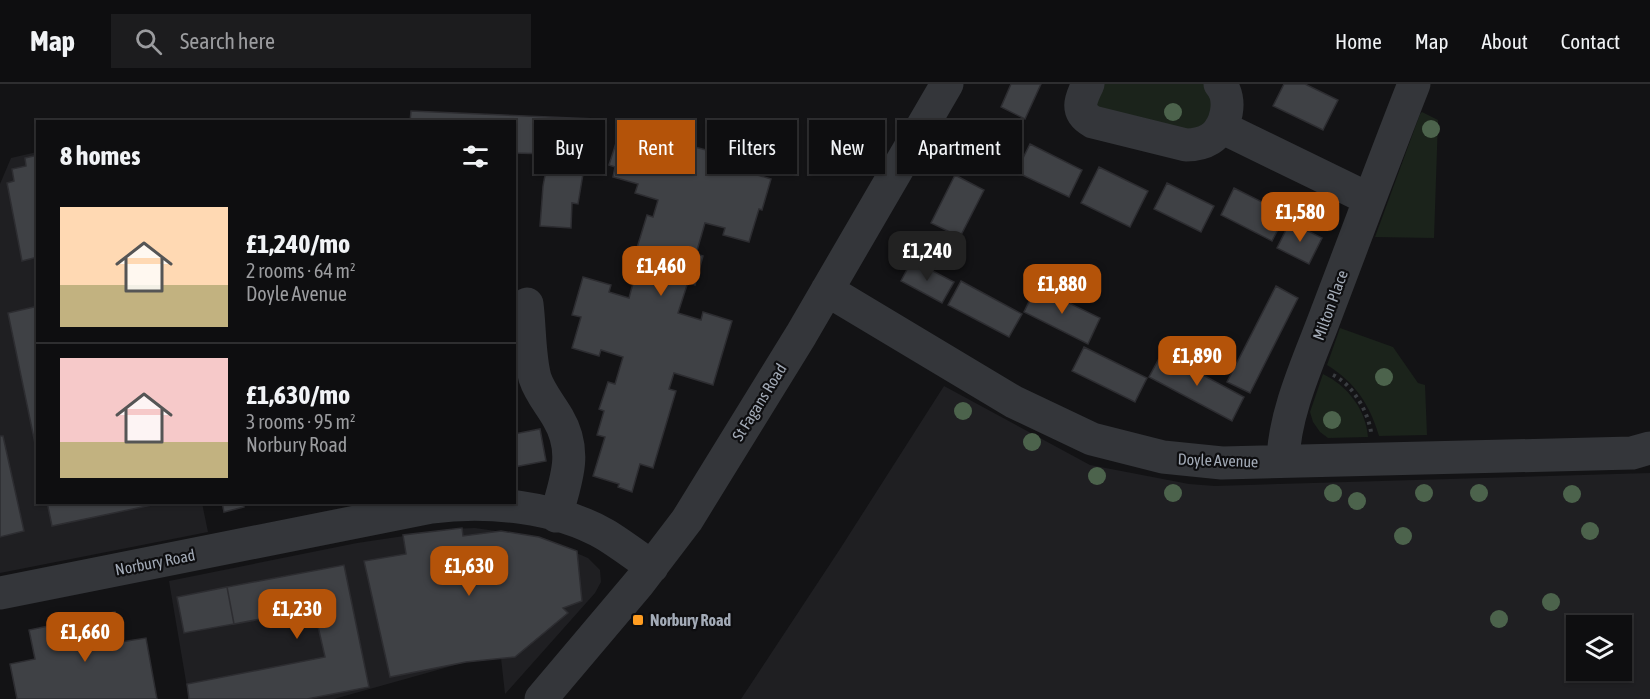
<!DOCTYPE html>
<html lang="en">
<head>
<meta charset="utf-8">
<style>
  :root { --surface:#0e0e10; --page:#1c1c1e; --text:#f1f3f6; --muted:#9b9c9f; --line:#2e2e30; --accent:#b45309 }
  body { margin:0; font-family:"Asap Condensed",sans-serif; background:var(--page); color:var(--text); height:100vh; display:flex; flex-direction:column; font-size:22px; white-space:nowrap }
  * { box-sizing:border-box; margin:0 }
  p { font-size:20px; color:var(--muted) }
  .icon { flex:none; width:33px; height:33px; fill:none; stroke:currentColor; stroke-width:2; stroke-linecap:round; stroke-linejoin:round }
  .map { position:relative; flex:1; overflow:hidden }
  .sheet { position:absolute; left:36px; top:36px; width:480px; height:384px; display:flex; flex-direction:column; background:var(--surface); border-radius:0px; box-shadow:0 2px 4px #0004,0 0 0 2px var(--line) }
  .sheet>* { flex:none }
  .guide { position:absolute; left:534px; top:36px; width:570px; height:54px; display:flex; gap:12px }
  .fabs { position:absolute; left:1566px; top:531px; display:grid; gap:12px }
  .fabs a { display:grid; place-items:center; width:66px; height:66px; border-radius:0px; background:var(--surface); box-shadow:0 2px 4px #0004,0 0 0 2px var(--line); font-size:30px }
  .price { position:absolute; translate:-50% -51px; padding:0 14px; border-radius:12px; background:var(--accent); color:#fff; font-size:20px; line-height:39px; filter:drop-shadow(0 2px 3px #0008) }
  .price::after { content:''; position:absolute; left:50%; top:36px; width:18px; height:14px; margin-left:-9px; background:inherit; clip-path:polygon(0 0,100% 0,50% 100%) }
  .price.selected { background:#222; color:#fff }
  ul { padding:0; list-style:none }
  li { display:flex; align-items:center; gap:18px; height:150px; padding:0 24px }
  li+li { border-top:2px solid var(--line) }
  li span { display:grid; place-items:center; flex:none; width:168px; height:120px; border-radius:0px; color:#555 }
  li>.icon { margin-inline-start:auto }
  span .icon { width:72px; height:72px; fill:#fffc; stroke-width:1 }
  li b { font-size:26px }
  h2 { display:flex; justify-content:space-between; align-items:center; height:72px; padding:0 24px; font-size:26px }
  .pill { padding:0 21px; border-radius:0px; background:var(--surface); box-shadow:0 2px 4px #0004,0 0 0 2px var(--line); font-size:21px; line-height:54px }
  .pill.selected { background:var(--accent); color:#fff }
  header { display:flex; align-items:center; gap:36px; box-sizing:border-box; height:84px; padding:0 30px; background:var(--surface); border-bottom:2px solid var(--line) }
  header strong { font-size:28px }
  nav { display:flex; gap:33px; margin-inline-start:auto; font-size:21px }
  .search { width:420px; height:54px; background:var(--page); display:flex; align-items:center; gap:15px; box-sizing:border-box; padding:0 21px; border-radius:0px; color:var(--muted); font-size:22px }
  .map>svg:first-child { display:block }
  .built { fill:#1f1f22; fill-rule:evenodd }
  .green { fill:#1b231b }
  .building { fill:#3f4145; stroke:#2d2d31; stroke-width:1.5 }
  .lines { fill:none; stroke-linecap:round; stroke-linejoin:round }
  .path { stroke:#3a3d41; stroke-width:4; stroke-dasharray:3 4.5; stroke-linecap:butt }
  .minor { stroke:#34363a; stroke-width:33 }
  .tree { fill:#4c634c }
  .poi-dot { fill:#ff9d21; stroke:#0e0e10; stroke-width:2 }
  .labels { text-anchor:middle; stroke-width:4.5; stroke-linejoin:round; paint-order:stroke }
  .street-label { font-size:16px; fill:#a3abb7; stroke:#0e0e10 }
  .poi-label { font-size:16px; font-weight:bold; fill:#a3abb7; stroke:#0e0e10; text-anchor:start }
</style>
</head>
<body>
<header>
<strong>Map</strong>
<div class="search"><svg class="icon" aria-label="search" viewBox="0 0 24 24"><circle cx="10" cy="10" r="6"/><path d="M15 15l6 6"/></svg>Search here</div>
<nav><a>Home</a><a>Map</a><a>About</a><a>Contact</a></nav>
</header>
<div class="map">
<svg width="1650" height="615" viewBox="0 0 1650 615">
  <rect width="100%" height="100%" fill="#131315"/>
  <!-- built -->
  <path class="built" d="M37,68L38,418L202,419L208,448L0,489V100L11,74Z
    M944,302L1090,381L1189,400L1215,402L1650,389V615H741L840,465ZM1576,542H1622V586H1576Z
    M475,444L539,453L588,474L600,486L601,498L595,509L505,610L501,574L466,578L334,615H189L169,497L357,459L451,445Z"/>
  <!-- green -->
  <path class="green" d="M1098,0H1206L1218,19L1198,50L1097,25Z
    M1422,28L1438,36L1434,154L1375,153L1420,30Z
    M1340,244L1393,263L1418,299L1425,301L1427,351L1379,352C1370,321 1355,298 1327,281Z
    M1323,290C1348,302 1366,326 1368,353L1328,354L1320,348L1313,338L1310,328Z"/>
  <!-- building -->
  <path class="building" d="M1011,0H1041L1025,35L1001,23Z
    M1284,0H1305L1338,16L1323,46L1273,22Z
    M411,27L596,35L594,72H586L578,120L572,119L571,144L540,142L543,102L549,70L514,69V38H410Z
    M653,52L710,67L707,76L771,95L762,126L759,125L749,158L723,151L725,144L705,139L696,170L703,172L695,201L688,198L678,229L701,236L703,228L732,237L713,301L674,289L669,305L676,307L653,384L640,380L632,408L618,403L619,400L593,392L605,353L597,351L604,327L599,325L608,298L615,300L623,273L601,266L599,272L572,264L581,233L572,231L583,193L611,201L609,208L629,214L635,192L629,190L647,131L653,133L658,116L635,109L638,100L613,93L615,83L609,81L616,59L642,67L645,58L650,60Z
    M1030,60L1082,86L1069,113L1016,88Z
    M38,71V173L22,177L7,99L14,97L12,85L26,82L25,74Z
    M1099,83L1148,107L1130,143L1081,119Z
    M955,91L984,106L960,153L931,139Z
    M1167,99L1214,122L1201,148L1154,125Z
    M1234,104L1286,130L1272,157L1221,131Z
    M1290,138L1322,154L1309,180L1277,164Z
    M912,176L954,198L942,219L901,197Z
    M961,197L1022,230L1009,253L948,221Z
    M1276,202L1298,214L1250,309L1227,298Z
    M1036,203L1100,234L1088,260L1024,228Z
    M38,222V374L8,229Z
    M1084,263L1147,294L1135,318L1072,287Z
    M1162,269L1244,313L1232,337L1149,293Z
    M540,345L546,377L514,383V350Z
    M0,352H3L24,447L0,453Z
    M47,418H166L52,442Z
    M222,418H243L244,423L224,428Z
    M462,444L463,452L501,447L539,453L577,467L582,517L563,524L568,529L515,573L466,578L390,593L364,477L406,470L403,451Z
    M344,481L369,603L307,615H189L187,600L325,573L314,525L234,540L227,503Z
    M227,503L234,540L184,549L177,513Z
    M115,528L121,558L146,554L157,615H17L10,580L35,575L29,546Z"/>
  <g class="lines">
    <!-- path -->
    <path class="path" d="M1333,291C1352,300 1368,327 1371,348"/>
    <!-- minor -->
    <path class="minor" d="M1088,0C1080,16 1075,28 1093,38L1186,61C1195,61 1202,60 1210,55C1227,44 1233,15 1220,0
      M1221,43L1369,115
      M827,206L1014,318L1092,355L1163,373L1222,379L1632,369L1650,364
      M527,220C530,244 529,271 535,294C540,309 550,320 558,334C578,368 566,396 556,432
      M1283,377C1284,328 1310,274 1327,228C1356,152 1384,76 1414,0
      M0,509L431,423C488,416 556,422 606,451C622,461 637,472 652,483
      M541,615L639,499L687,436L801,251L947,0"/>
  </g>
  <!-- trees -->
  <g class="tree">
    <circle cx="1173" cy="28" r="9"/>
    <circle cx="1431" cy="45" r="9"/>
    <circle cx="1384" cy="293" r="9"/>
    <circle cx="963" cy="327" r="9"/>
    <circle cx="1332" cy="336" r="9"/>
    <circle cx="1032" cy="358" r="9"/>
    <circle cx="1097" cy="392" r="9"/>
    <circle cx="1173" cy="409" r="9"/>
    <circle cx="1333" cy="409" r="9"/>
    <circle cx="1424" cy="409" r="9"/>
    <circle cx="1479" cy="409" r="9"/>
    <circle cx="1572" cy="410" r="9"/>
    <circle cx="1357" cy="417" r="9"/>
    <circle cx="1590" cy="447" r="9"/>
    <circle cx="1403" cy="452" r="9"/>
    <circle cx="1551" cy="518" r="9"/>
    <circle cx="1499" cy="535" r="9"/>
  </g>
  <!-- markers -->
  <rect class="poi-dot" x="632" y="530" width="12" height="12" rx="3"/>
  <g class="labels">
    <!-- street labels -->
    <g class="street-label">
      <text transform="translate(1330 221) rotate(-70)" y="6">Milton Place</text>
      <text transform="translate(759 318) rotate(-58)" y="6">St Fagans Road</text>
      <text transform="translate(1218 376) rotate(2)" y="6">Doyle Avenue</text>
      <text transform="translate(155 478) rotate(-11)" y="6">Norbury Road</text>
    </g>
    <!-- poi labels -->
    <g class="poi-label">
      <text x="650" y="542">Norbury Road</text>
    </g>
  </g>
</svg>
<div class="fabs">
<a><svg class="icon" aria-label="layers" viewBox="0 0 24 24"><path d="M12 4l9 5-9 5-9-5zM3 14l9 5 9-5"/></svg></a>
</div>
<b class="price" style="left:1300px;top:159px">£1,580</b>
<b class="price selected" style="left:927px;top:198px">£1,240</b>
<b class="price" style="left:661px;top:213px">£1,460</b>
<b class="price" style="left:1062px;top:231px">£1,880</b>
<b class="price" style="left:1197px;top:303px">£1,890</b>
<b class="price" style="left:469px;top:513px">£1,630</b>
<b class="price" style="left:297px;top:556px">£1,230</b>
<b class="price" style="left:85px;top:579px">£1,660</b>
<div class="guide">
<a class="pill">Buy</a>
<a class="pill selected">Rent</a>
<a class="pill">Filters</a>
<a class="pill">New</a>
<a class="pill">Apartment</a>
</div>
<section class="sheet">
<h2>8 homes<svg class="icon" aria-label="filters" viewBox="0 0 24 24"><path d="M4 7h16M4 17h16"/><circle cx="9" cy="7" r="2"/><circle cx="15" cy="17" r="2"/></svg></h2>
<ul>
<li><span style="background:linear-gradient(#ffd9b3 65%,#c2b280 0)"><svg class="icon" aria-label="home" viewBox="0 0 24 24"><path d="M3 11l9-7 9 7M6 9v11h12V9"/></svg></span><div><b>£1,240/mo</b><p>2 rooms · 64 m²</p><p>Doyle Avenue</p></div></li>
<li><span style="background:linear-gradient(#f6c9c9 70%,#c2b280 0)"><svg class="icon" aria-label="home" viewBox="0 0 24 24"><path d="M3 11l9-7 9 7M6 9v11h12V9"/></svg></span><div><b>£1,630/mo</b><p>3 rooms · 95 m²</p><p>Norbury Road</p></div></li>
</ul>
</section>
</div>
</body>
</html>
